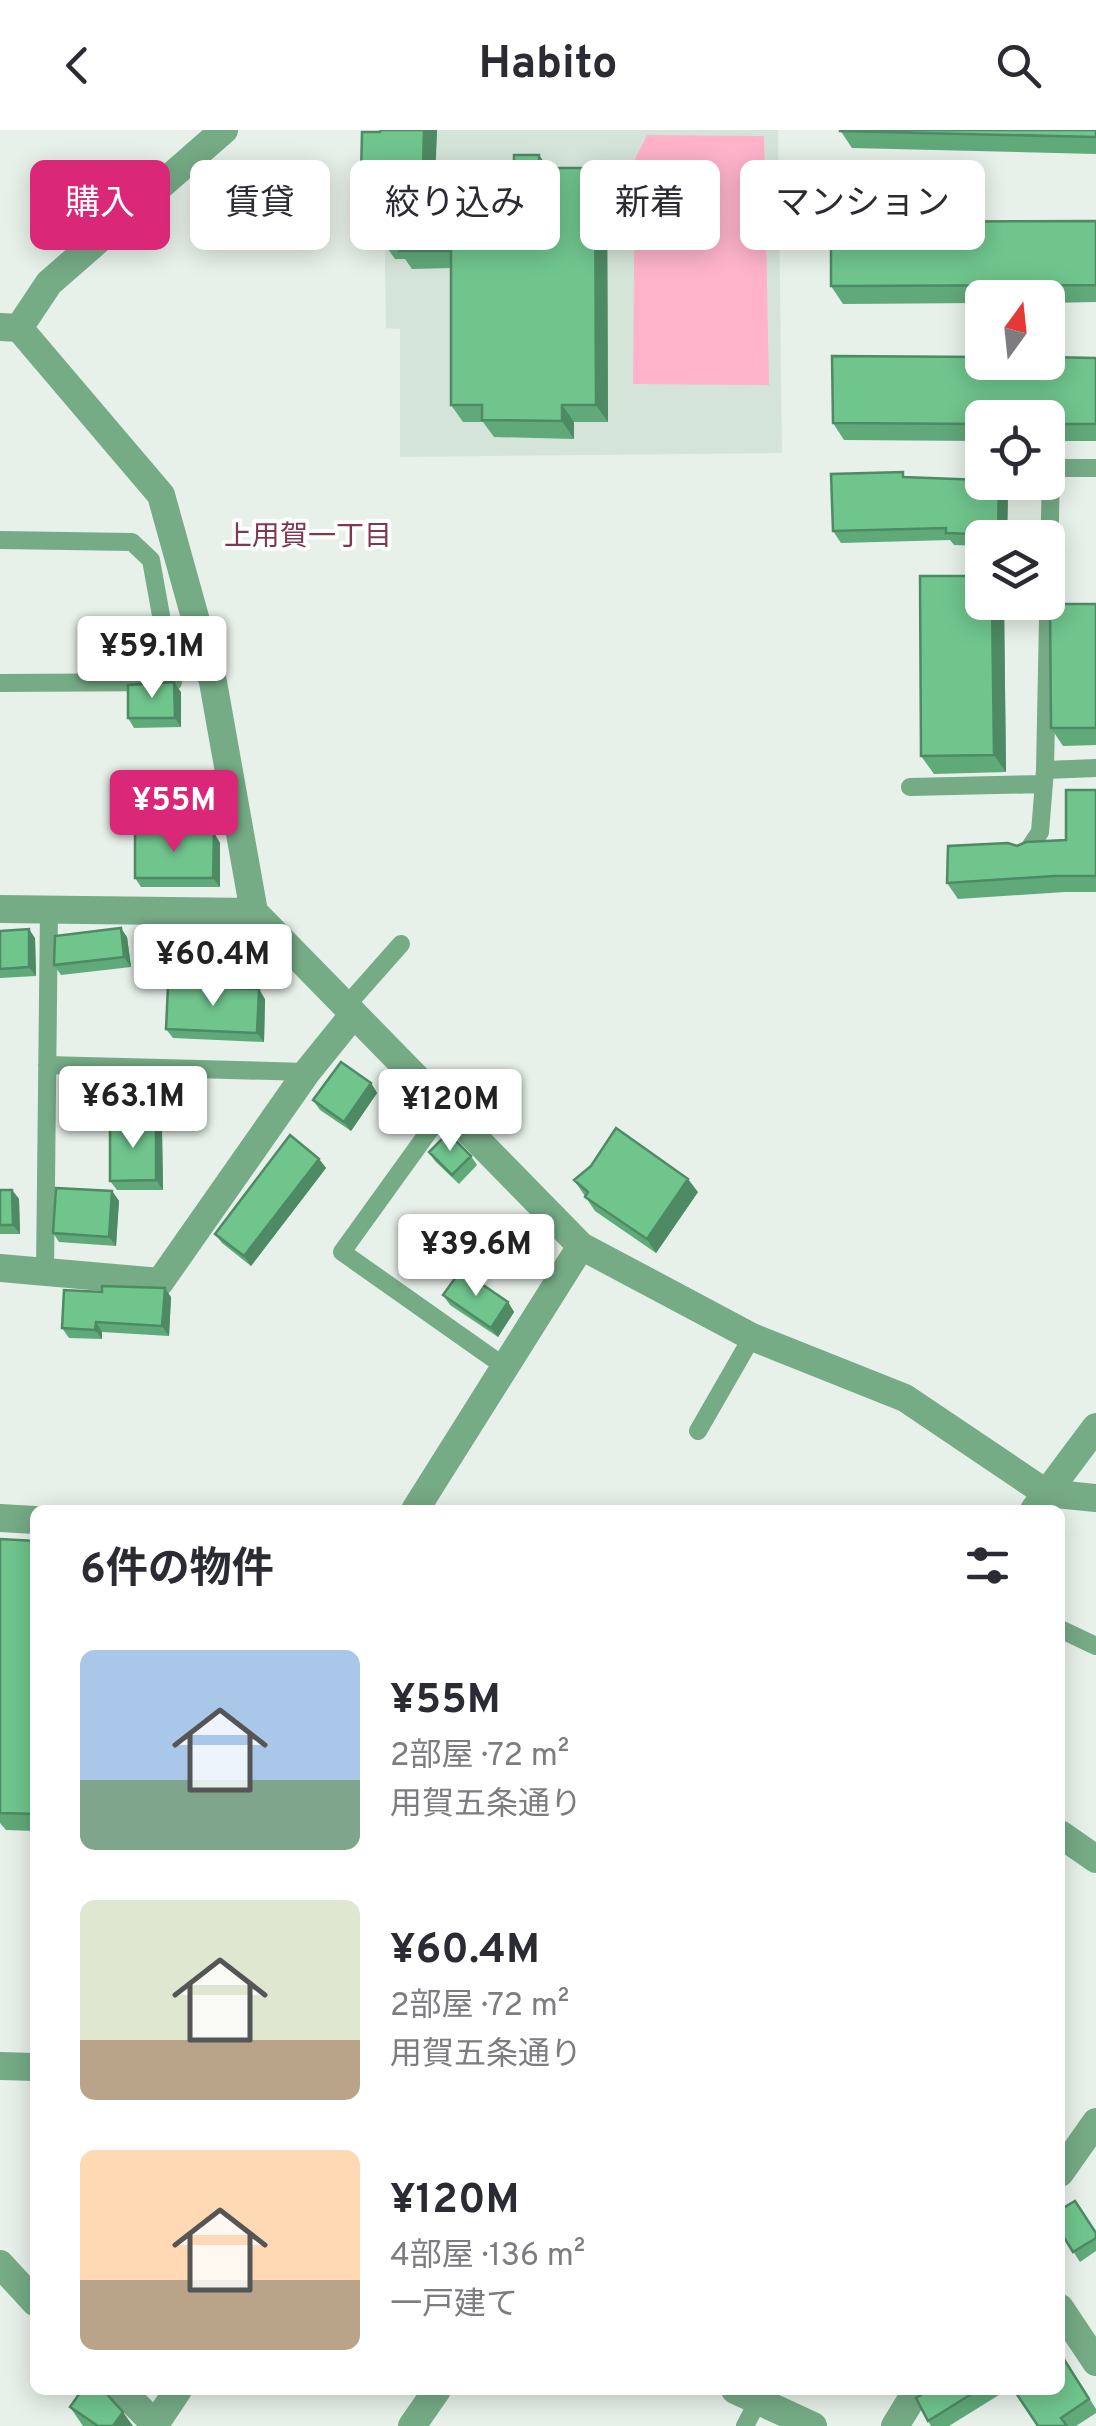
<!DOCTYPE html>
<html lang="ja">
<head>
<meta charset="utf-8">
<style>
  :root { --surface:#fff; --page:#f2f2f3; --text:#2b2b33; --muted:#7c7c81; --accent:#db2777 }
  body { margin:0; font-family:Overpass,"Noto Sans JP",sans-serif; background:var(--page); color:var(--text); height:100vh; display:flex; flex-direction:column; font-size:38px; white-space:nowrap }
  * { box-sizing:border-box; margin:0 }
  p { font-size:32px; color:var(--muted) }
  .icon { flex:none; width:55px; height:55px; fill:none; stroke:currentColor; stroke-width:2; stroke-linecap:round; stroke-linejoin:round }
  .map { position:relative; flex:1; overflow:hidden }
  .details { position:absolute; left:30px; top:1375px; width:1035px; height:890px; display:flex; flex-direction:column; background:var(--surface); border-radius:15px; box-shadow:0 5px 25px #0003 }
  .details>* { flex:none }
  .guide { position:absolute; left:30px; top:30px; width:1038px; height:90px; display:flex; gap:20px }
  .needle { width:65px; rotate:15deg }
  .tools { position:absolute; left:965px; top:150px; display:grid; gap:20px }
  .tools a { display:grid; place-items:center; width:100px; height:100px; border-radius:15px; background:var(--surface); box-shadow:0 5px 25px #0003; font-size:50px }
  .price { position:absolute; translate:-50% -85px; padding:0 22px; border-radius:10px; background:#fff; color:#222; font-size:32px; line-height:65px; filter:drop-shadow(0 2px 5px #0008) }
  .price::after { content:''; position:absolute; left:50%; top:60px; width:30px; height:22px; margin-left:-15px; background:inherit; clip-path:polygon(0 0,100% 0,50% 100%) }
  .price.active { background:var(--accent); color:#fff }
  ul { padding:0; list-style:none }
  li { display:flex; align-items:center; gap:30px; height:250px; padding:0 50px }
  li span { display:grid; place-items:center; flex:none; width:280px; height:200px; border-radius:15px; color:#555 }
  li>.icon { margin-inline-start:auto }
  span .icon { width:120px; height:120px; fill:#fffc; stroke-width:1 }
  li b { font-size:42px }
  h2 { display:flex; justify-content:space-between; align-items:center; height:120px; padding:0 50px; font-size:42px }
  .pill { padding:0 35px; border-radius:15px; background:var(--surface); box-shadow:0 5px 25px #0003; font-size:35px; line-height:90px }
  .pill.active { background:var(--accent); color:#fff }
  header { display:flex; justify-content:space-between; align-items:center; height:130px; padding:0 50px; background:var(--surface); font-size:45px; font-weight:700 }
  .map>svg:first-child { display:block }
  .built { fill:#d5e4d9 }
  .green { fill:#feb3cb }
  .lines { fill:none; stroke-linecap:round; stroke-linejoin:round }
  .service { stroke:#75ab85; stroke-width:18 }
  .minor { stroke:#75ab85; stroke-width:28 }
  .tertiary { stroke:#75ab85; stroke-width:28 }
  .wall { fill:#60a979 }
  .shaded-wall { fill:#4e8a63 }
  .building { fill:#70c58d; stroke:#4e8a63; stroke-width:2.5 }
  .labels { text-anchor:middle; stroke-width:8; stroke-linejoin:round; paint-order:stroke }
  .neighbourhood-label { font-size:28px; fill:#7e3852; stroke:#fff }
</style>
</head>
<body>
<header><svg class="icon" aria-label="back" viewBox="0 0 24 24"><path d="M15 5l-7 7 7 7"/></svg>Habito<svg class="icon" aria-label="search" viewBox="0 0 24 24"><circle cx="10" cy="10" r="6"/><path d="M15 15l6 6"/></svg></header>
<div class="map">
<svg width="1096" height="2296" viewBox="0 0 1096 2296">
  <rect width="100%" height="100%" fill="#e7f0e9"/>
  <!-- built -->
  <path class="built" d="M383,0H778L782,323L400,327V199L386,198Z"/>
  <!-- green -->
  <path class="green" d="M647,5L764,6L769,255L633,254L635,29Z"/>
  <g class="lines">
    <!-- service -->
    <path class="service" d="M1048,338H1096
      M0,410L132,412L151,430L173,552L0,553
      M1045,640L1051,338
      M910,657L1044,654
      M1028,720L1040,702L1045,640L1096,638
      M347,875L401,814
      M47,935L307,942
      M445,979L342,1122L505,1237
      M45,1141L49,780
      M698,1301L752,1207
      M1060,1499L1096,1516
      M745,2296L758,2271"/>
    <!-- minor -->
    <path class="minor" d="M1,197L19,198L49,153L224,0
      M19,198L161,365L213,552L254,782L581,1116L752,1207L905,1268L1046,1363L1096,1368
      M0,779L254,782
      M0,1138L160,1152L307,942L354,884
      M415,1380L581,1116
      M0,1936L35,1937
      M1060,2043L1096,1992
      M0,2134L35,2172
      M1060,2178L1096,2232
      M121,2260L157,2296
      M735,2260L813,2296
      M154,2296L178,2260
      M412,2296L437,2260
      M895,2296L917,2260"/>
    <!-- tertiary -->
    <path class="tertiary" d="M1034,1380L1096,1297
      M0,1388L35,1390
      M1060,1704L1096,1729"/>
  </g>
  <!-- wall -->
  <path class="wall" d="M381,0H437L435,37L595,38L607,55L608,292H574V309L494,307L483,292H463L451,275V138L412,139L405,129H395L383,112V64H373L361,47Z
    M840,0H1096V24L852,18Z
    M1096,91V172L1048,173V168H982V173L843,174L831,156Z
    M1096,228V311H1048V288H982V311L844,310L833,293Z
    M907,347L1008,362L1007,408H982V416L954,415L950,410L841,413L833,401Z
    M982,472H1004L1006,642L934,644L921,626Z
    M1096,474V615L1063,616L1051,598Z
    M181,562V597L134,598L128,588Z
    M1096,660V762H1065L958,769L947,753L1017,716L1066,710Z
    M214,703L220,713V757H141L135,748Z
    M0,801L35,808L36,846L0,848Z
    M127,807L131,837L61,845L54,835Z
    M265,869L264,912L173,908L166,899Z
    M371,953L377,963L351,1001L320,980L313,970Z
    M162,1000L163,1060H117L110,1051Z
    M429,1022L471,1026L477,1035L459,1054L435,1031Z
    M319,1029L326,1038L251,1136L222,1113L215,1104Z
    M574,1050L698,1062L656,1123L595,1081Z
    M0,1060H12L19,1069L20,1104H0Z
    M112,1061L119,1071L116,1116L59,1112L53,1103Z
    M102,1162L171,1167L169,1206L102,1202V1209L69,1208L62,1198Z
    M443,1165L508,1172L514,1182L498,1207L450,1175Z
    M0,1409L35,1411V1701L6,1700L0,1693Z
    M1060,2101L1096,2102V2121L1080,2132Z
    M1060,2222L1096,2279V2283L1076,2296H1038Z
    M929,2260H1007L949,2296H931L928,2291Z
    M70,2277L133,2296H83Z"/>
  <!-- shaded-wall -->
  <path class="shaded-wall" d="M424,0H437L435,54L423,37Z
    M539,25L551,42L539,38Z
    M595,38L607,55L608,292L596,275Z
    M562,275L574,292V309L562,291Z
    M999,352L1008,362L1007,408H1000L998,405Z
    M992,472H1004L1006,642L994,625Z
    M174,552L181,562V597L175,588Z
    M214,703L220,713V757L213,748Z
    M121,798L127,807L131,837L124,827Z
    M29,799L35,808L36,846L29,837Z
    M259,859L265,869L264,912L257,903Z
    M371,953L377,963L351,1001L344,992Z
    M156,991L162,1000L163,1060L156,1050Z
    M319,1029L326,1038L251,1136L244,1126Z
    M688,1049L698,1062L656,1123L647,1109Z
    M12,1060L19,1069L20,1104L13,1095Z
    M112,1061L119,1071L116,1116L109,1107Z
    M165,1158L171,1167L169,1206L162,1196Z
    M508,1172L514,1182L498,1207L491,1198Z
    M96,1192L102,1202V1209L95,1200Z
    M123,2282L133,2296H113Z"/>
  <!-- building -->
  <path class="building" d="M381,0H424L423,37H514V25H539V38H595L596,275H562V291L482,290V275H451V121H399V112H383V48L361,47L362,2H380Z
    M840,0H1096V7L840,1Z
    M1096,91V155L831,156V92Z
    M832,226L982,227V232H1048V227L1096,228V294H1048V288H982V294L833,293Z
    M903,342V347L982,350V352H999L998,405L946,403V398L833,401L831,344Z
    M920,446H982V472H992L994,625L921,626Z
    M1050,474H1096V598H1051Z
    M174,552L175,588H128V555Z
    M1066,660H1096V746H1054L947,753L948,716L1008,713L1017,716L1026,712L1066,710Z
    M135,702L214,703L213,748H135Z
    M121,798L124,827L54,835L55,806Z
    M29,799V837L0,839V801Z
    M168,856L259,859L257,903L166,899Z
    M341,932L371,953L344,992L313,970Z
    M110,991H156V1050L110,1051Z
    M616,998L688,1049L647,1109L585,1067L588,1062L574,1050L591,1036Z
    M448,1003L471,1026L452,1045L429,1022Z
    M290,1005L319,1029L244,1126L215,1104Z
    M56,1058L112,1061L109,1107L53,1103Z
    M0,1060H12L13,1095H0Z
    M461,1140L508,1172L491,1198L443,1165Z
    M102,1156L165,1158L162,1196L96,1192L95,1200L62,1198L64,1160L102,1162Z
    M0,1409L35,1411V1684L0,1683Z
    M1075,2071L1096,2103V2108L1073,2122L1060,2101V2080Z
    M1060,2223L1089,2269L1061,2288L1067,2296H1038L1014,2260H1060Z
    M82,2260H103L123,2282L113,2296H98L70,2277Z
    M929,2260H978L928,2291L916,2268Z"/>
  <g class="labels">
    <!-- neighbourhood labels -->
    <g class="neighbourhood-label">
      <text x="308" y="415">上用賀一丁目</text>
    </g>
  </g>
</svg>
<div class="tools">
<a><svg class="needle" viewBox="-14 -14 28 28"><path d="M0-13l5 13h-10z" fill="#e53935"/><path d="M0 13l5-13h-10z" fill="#7c7c81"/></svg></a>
<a><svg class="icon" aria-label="locate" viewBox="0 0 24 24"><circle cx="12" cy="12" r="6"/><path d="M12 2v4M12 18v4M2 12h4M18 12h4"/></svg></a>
<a><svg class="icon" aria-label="layers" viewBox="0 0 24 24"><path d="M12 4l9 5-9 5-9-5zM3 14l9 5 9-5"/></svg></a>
</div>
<b class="price" style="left:152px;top:571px">¥59.1M</b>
<b class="price active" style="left:174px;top:725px">¥55M</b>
<b class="price" style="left:213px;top:879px">¥60.4M</b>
<b class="price" style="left:133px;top:1021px">¥63.1M</b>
<b class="price" style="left:450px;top:1024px">¥120M</b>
<b class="price" style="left:476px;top:1169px">¥39.6M</b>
<div class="guide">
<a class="pill active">購入</a>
<a class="pill">賃貸</a>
<a class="pill">絞り込み</a>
<a class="pill">新着</a>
<a class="pill">マンション</a>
</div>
<section class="details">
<h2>6件の物件<svg class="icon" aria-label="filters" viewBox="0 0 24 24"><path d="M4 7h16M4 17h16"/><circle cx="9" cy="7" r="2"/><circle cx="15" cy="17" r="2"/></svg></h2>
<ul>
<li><span style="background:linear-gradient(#a9c7e8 65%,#7fa58c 0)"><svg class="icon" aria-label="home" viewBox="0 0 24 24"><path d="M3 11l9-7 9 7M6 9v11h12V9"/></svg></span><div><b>¥55M</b><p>2部屋 · 72 m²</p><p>用賀五条通り</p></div></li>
<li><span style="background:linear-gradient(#dfe7d0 70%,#b9a48a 0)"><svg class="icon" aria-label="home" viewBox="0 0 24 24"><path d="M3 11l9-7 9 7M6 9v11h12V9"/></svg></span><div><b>¥60.4M</b><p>2部屋 · 72 m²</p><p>用賀五条通り</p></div></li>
<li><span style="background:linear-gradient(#ffd9b3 65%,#b9a48a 0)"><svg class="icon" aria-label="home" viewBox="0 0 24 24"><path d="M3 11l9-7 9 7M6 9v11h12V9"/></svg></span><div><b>¥120M</b><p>4部屋 · 136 m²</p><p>一戸建て</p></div></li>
</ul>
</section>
</div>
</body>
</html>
